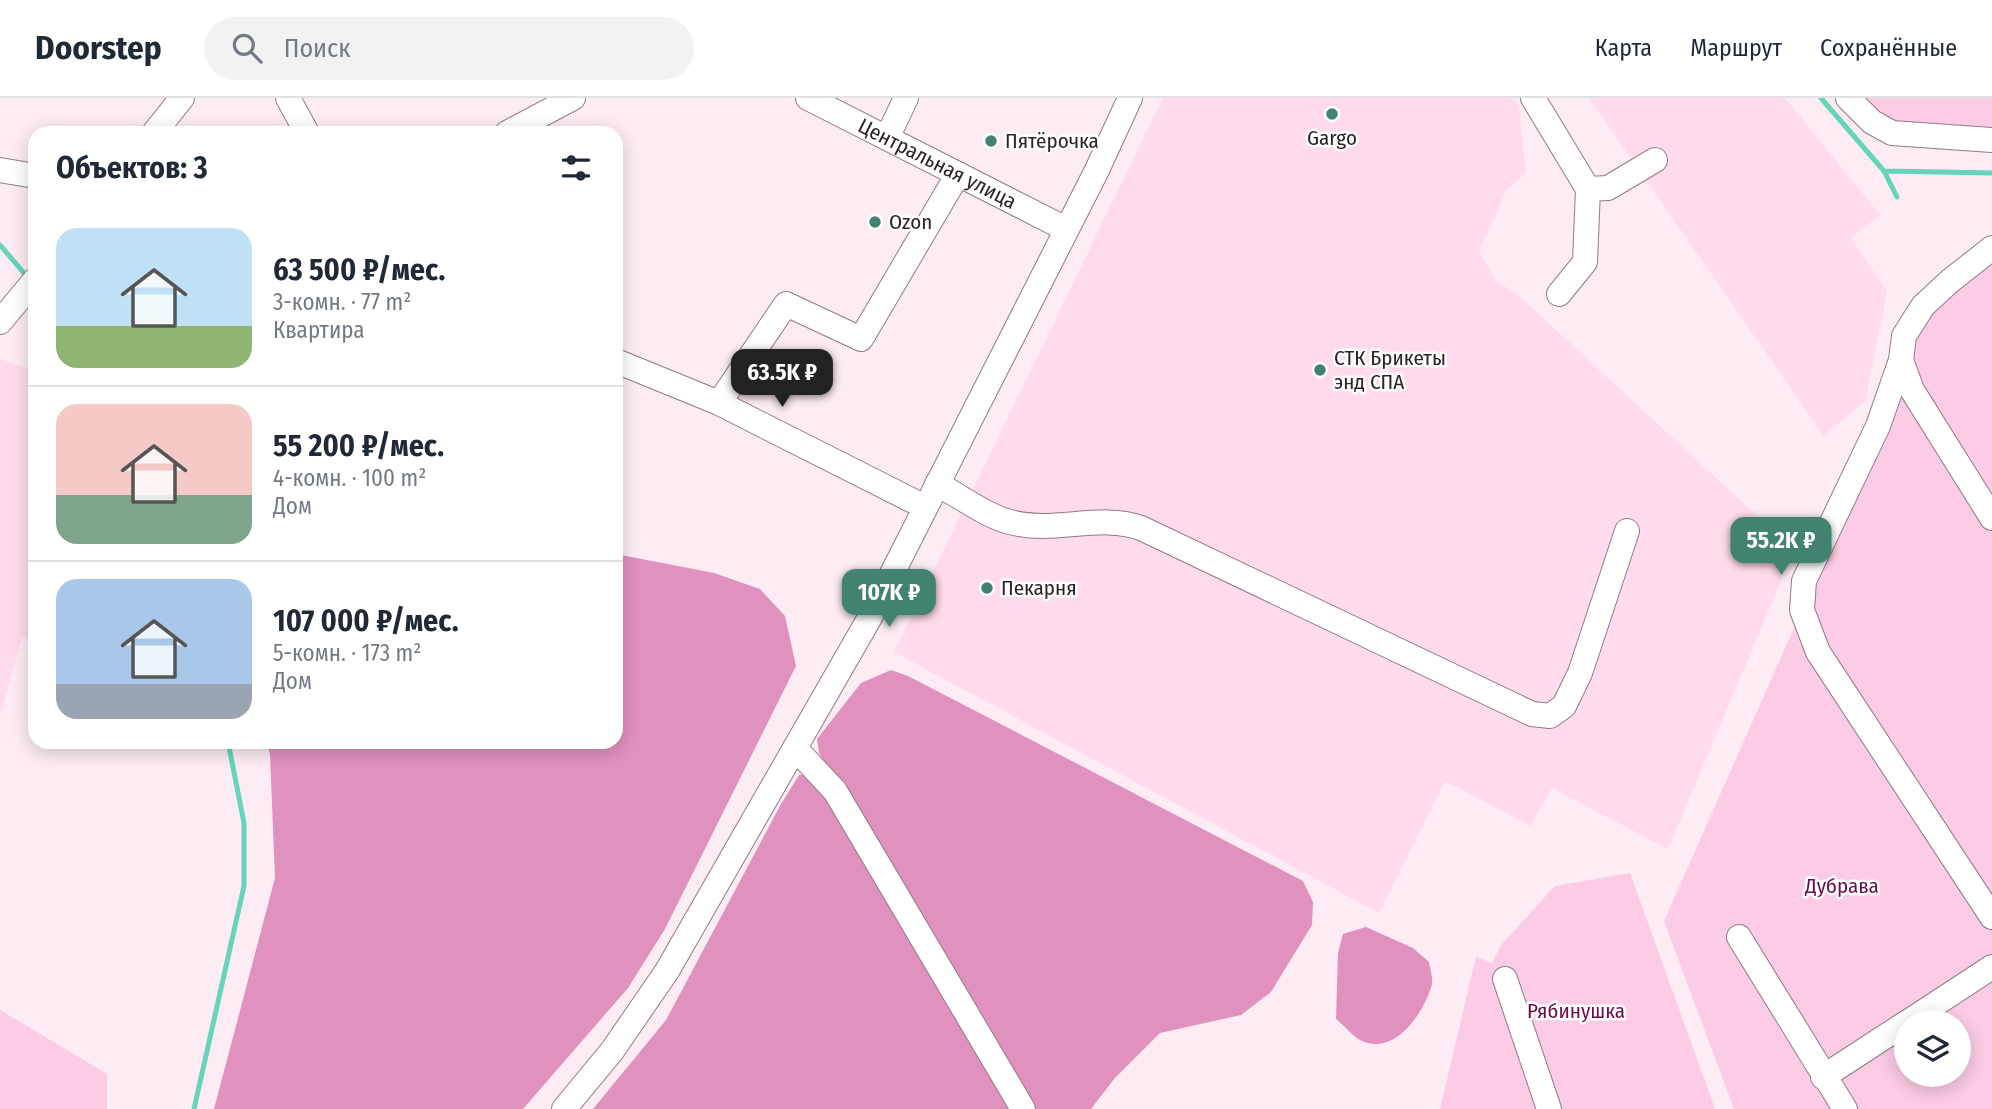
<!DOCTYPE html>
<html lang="ru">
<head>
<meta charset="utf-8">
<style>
  :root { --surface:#fff; --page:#f2f2f3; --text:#1f2937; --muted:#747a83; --line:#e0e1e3; --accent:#428271 }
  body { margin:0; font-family:"Fira Sans Condensed",sans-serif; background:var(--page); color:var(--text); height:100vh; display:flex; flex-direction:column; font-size:26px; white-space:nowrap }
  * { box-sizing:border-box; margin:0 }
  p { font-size:23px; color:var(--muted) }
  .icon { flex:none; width:38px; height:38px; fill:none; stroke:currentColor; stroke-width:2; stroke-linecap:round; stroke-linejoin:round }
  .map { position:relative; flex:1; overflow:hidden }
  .drawer { position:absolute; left:28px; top:28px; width:595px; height:623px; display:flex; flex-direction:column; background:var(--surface); border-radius:21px; box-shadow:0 4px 18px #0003 }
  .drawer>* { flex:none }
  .buttons { position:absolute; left:1894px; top:912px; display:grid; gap:14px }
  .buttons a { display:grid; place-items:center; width:77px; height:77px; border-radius:50%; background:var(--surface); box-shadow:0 4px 18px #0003; font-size:35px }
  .price { position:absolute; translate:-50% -60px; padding:0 16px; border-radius:14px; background:var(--accent); color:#fff; font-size:23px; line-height:46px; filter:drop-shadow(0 2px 4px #0008) }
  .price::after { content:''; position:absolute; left:50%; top:42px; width:21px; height:16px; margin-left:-10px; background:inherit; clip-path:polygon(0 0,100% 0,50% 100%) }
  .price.current { background:#222; color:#fff }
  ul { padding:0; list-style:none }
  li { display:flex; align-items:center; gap:21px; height:175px; padding:0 28px }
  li+li { border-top:2px solid var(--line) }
  li span { display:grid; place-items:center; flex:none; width:196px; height:140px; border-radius:21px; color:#555 }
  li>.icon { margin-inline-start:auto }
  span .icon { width:84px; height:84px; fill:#fffc; stroke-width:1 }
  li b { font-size:30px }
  h2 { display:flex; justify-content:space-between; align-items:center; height:84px; padding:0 28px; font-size:30px }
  header { display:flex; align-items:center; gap:42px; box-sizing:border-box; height:98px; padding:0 35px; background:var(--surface); border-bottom:2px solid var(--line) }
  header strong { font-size:33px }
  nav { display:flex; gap:38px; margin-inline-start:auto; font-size:24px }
  .search { width:490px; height:63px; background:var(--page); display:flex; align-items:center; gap:18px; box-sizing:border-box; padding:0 24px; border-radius:38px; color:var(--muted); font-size:26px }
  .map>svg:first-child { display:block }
  .built { fill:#ffdbed }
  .green { fill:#fccce5; fill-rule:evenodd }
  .forest { fill:#e091bd }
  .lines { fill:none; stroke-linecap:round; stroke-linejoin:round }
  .stream { stroke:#66d4b8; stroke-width:5 }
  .minor-casing { stroke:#937986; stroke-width:26 }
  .minor { stroke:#fff; stroke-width:24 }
  .poi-dot { fill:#428271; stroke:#fff; stroke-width:2.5 }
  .labels { text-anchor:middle; stroke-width:5; stroke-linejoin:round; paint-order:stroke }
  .poi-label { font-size:21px; fill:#2c2227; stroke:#fff; text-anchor:start }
  .street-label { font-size:21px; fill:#2c2227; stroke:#fff }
  .park-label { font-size:21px; fill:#6a0b4b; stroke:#fff }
</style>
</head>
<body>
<header>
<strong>Doorstep</strong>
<div class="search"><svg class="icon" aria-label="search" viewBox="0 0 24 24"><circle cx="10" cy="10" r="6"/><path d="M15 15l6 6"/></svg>Поиск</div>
<nav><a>Карта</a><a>Маршрут</a><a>Сохранённые</a></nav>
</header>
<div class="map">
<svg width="1992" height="1011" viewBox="0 0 1992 1011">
  <rect width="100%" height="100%" fill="#fdecf4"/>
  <!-- built -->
  <path class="built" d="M1163,0H1510L1519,6L1526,75L1507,91L1479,154L1496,183L1517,196L1794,452L1668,751L1552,690L1531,728L1445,683L1379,815L894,554Z
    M1589,0H1785L1880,117L1851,140L1887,193L1865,303L1824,338Z
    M0,261L35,273V543L22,540L0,618Z"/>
  <!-- green -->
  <path class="green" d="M1848,0H1992V42L1892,35Z
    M1992,150V1011H1734L1664,823L1802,512L1904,238ZM1906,924H1958V976H1906Z
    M1630,775L1715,1011H1440L1476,859L1492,865L1501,847L1555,788Z
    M0,912L107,976V1011H0Z"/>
  <!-- forest -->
  <path class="forest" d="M616,456L714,475L760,491L785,518L796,568L665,831L628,890L523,1011H214L275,780L270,656L266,644H616Z
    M891,572L908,578L1303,783L1313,804L1312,827L1271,894L1241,917L1160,935L1114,981L1091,1011H1034L819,655L817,641L861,585Z
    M811,676L1016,1011H593L666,922L781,706L799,677Z
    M1366,829L1413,850L1429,864C1430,871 1433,879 1432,886C1425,913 1396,958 1362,943C1353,939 1344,927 1336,921L1338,855L1343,836Z"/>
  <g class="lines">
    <!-- stream -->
    <path class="stream" d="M1821,0L1884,73L1897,99
      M1884,73L1992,75
      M0,147L29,181
      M194,1011L244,788V725L228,644"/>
    <!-- minor casing -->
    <g class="minor-casing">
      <g id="minor">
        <path d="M288,0L307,35"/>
        <path id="s1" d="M808,0L1066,131"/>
        <path d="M1533,0L1588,91L1608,90L1655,62"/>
        <path d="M1848,0L1872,24L1892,35L1992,42"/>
        <path d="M154,35L182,0"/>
        <path d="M507,35L573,0"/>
        <path d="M887,40L906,0"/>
        <path d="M0,72L35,78"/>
        <path d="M1992,150L1950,183L1923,208L1904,238L1901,262L1878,328L1804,483L1802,512L1818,554L1992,819"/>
        <path d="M1559,196L1585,164L1588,91"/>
        <path d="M0,224L35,182"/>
        <path d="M1901,262L1912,292L1992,420"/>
        <path d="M616,263L719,305L925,409"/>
        <path d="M719,305L786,206L861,241L958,76"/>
        <path d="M937,386C960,398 986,418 1010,424C1054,436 1100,415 1141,430L1532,616L1550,618L1564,608L1580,575L1627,433"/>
        <path d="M795,650L835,693L1023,1011"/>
        <path d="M1739,839L1845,1011"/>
        <path d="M1505,881L1549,1011"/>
        <path d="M1908,924L1992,869"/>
        <path d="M1823,979L1906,925"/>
        <path d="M564,1011L612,953L667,873L869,521L1097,72L1130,0"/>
      </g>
    </g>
    <!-- minor -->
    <use href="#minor" class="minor"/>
  </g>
  <!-- markers -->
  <g class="poi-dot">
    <circle cx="1332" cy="16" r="7"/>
    <circle cx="991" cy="43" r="7"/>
    <circle cx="875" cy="124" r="7"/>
    <circle cx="1320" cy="272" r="7"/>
    <circle cx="987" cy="490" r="7"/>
  </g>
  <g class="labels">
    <!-- poi labels -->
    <g class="poi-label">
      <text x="1332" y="47" text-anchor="middle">Gargo</text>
      <text x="1005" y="50">Пятёрочка</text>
      <text x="889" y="131">Ozon</text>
      <text x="1334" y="267">СТК Брикеты<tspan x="1334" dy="24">энд СПА</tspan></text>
      <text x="1001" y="497">Пекарня</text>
    </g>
    <!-- street labels -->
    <g class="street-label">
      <text dy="7" stroke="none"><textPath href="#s1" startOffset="145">Центральная улица</textPath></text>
    </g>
    <!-- park labels -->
    <g class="park-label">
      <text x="1842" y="795">Дубрава</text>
      <text x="1576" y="920">Рябинушка</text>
    </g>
  </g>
</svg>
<div class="buttons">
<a><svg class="icon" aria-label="layers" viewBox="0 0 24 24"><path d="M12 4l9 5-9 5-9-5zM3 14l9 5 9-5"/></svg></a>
</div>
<b class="price current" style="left:782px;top:311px">63.5K ₽</b>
<b class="price" style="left:1781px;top:479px">55.2K ₽</b>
<b class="price" style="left:889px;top:531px">107K ₽</b>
<section class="drawer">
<h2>Объектов: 3<svg class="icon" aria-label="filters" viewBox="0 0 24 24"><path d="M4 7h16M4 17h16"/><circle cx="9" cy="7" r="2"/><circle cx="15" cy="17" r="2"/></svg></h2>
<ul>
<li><span style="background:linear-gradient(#bfe0f5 70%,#8fb573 0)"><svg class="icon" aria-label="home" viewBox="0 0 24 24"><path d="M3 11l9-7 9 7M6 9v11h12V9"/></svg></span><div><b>63 500 ₽/мес.</b><p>3-комн. · 77 m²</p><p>Квартира</p></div></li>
<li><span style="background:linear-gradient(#f6c9c9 65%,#7fa58c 0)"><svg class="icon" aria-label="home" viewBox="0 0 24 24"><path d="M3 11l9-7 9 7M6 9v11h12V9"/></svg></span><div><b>55 200 ₽/мес.</b><p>4-комн. · 100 m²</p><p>Дом</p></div></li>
<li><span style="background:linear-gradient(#a9c7e8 75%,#9aa5b1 0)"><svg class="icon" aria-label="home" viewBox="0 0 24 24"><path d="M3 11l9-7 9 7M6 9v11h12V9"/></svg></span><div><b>107 000 ₽/мес.</b><p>5-комн. · 173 m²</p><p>Дом</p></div></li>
</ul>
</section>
</div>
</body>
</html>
